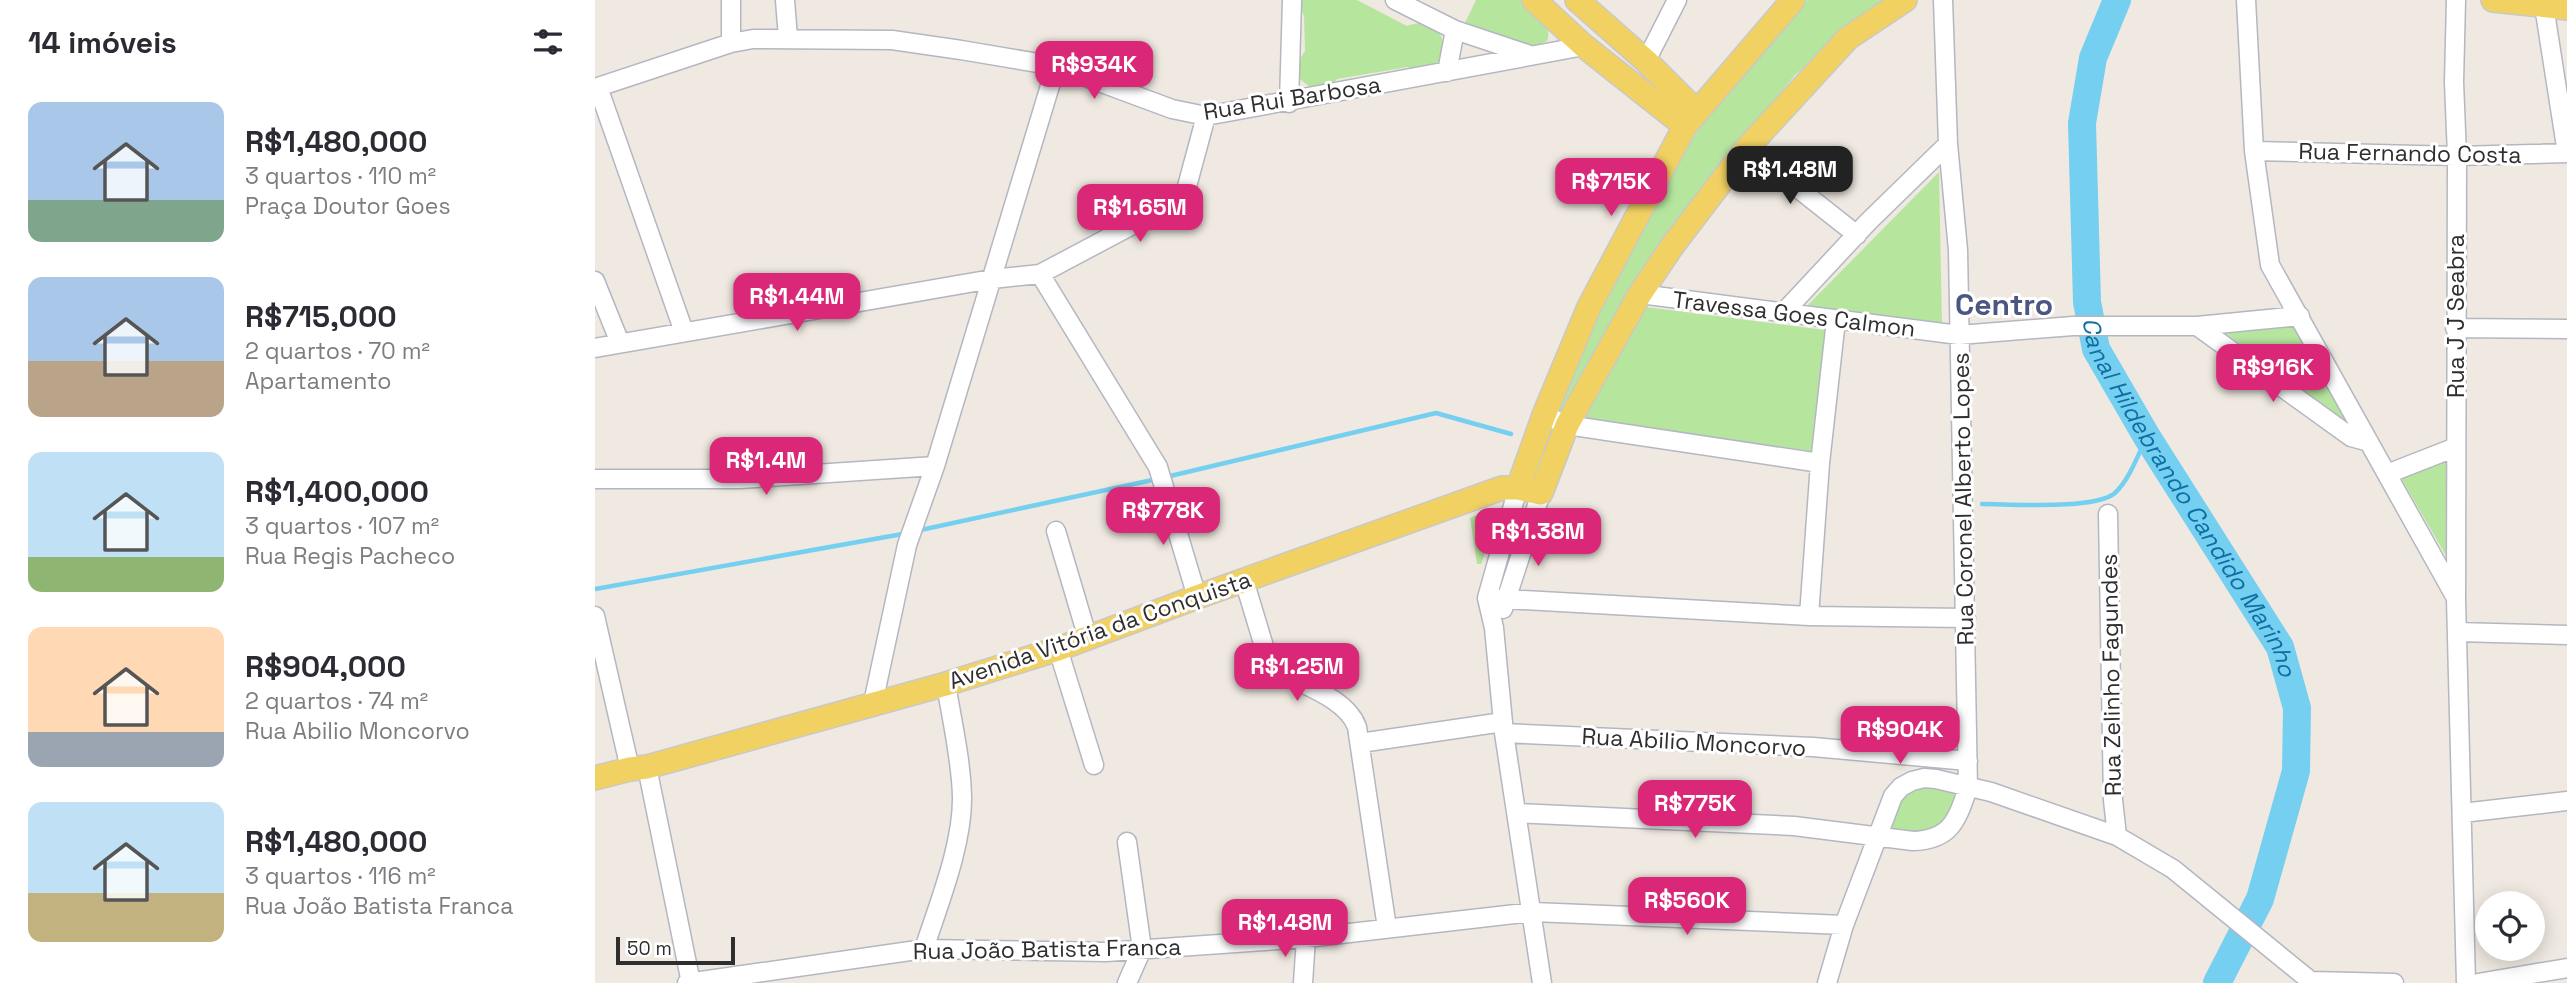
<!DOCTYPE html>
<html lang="pt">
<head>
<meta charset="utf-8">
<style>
  :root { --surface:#fff; --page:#f2f2f3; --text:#2b2b33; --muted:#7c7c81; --accent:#db2777 }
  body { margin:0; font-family:"Space Grotesk",sans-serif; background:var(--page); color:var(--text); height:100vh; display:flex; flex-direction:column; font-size:26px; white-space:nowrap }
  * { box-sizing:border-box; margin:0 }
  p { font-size:23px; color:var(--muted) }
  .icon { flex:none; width:38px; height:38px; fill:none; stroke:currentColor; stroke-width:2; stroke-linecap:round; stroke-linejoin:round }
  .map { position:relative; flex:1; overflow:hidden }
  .sheet { display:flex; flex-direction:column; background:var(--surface); width:595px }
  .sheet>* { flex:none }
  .controls { position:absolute; left:1880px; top:891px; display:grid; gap:14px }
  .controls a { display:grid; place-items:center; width:70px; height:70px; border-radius:50%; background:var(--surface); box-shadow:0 4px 18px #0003; font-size:35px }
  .scale { position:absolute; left:21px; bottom:18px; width:119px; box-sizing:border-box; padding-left:7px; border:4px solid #2e2e2e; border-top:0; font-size:19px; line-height:24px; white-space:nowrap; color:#2e2e2e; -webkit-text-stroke:5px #fff; paint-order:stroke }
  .price { position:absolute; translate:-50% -60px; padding:0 16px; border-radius:14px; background:var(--accent); color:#fff; font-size:23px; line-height:46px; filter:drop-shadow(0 2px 4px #0008) }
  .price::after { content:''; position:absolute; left:50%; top:42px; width:21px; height:16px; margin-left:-10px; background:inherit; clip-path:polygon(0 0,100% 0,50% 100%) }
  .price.on { background:#222; color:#fff }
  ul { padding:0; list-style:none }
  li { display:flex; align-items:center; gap:21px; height:175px; padding:0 28px }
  li span { display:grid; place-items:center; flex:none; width:196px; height:140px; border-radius:14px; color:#555 }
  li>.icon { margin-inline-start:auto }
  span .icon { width:84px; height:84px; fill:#fffc; stroke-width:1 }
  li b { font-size:30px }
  h2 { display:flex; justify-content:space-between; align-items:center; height:84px; padding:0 28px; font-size:30px }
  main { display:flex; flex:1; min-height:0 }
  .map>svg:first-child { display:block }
  .green { fill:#b6e59e }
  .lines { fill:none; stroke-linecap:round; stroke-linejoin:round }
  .stream { stroke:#75cff0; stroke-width:4.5 }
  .river { stroke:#75cff0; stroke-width:28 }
  .minor-casing { stroke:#b4b7c1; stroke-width:21 }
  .major-casing { stroke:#c9c9c9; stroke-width:26 }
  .minor { stroke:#fff; stroke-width:18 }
  .major { stroke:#f2d163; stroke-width:23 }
  .labels { text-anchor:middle; stroke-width:6; stroke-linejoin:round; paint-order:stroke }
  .street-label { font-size:23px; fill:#2e2e2e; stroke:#fff }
  .water-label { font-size:24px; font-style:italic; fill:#0d6fa3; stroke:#fff }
  .district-label { font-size:30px; font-weight:bold; fill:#4d5680; stroke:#fff }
</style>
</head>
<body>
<main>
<section class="sheet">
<h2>14 imóveis<svg class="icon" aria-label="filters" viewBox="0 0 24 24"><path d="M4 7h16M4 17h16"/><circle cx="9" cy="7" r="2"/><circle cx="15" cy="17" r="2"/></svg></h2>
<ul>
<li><span style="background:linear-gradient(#a9c7e8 70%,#7fa58c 0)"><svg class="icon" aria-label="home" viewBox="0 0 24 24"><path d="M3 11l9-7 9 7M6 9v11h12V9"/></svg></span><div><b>R$1,480,000</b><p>3 quartos · 110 m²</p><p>Praça Doutor Goes</p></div></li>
<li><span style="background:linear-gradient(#a9c7e8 60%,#b9a48a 0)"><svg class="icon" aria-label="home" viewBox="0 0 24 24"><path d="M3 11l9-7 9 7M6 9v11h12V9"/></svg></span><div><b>R$715,000</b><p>2 quartos · 70 m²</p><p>Apartamento</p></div></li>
<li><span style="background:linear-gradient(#bfe0f5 75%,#8fb573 0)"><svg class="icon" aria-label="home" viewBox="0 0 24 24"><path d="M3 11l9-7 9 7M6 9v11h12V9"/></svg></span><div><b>R$1,400,000</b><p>3 quartos · 107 m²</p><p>Rua Regis Pacheco</p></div></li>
<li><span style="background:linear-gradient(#ffd9b3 75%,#9aa5b1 0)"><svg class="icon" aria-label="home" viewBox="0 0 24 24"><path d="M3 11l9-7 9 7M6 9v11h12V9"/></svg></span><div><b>R$904,000</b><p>2 quartos · 74 m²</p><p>Rua Abilio Moncorvo</p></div></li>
<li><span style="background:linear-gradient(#bfe0f5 65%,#c2b280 0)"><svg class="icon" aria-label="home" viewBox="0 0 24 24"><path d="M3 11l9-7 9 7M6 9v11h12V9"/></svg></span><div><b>R$1,480,000</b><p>3 quartos · 116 m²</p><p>Rua João Batista Franca</p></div></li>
</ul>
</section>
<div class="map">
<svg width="1972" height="983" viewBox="0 0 1972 983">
  <rect width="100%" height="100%" fill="#efe9e1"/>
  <!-- green -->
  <path class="green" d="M702,0H762L812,26C860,8 860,85 813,67L742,79L737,85L716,88L705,79L702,72V64L710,51L709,16Z
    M881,0H926C938,11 959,24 952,41L940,46L869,25Z
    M1212,0H1288L1200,75L1145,143L969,412L962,410L960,402L1019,284L1096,141L1112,118Z
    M1344,172L1347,326L1210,308Z
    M1051,307L1230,330L1216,451L988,418Z
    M1698,327L1753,424L1630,333Z
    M1854,459L1853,559L1806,478Z
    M897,508L904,512L886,564H882L875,518Z
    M1329,787L1363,794C1359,802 1356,812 1351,820C1339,837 1312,833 1294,829C1302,809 1306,792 1329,787Z"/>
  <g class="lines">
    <!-- stream -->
    <path class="stream" d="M571,477L841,413L916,434
      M1387,504C1417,504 1500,510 1520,493C1535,479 1543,454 1552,437
      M321,531L562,479
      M0,589L313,533"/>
    <!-- river -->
    <path class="river" id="s1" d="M1522,0L1498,58L1487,123L1492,302L1501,349L1552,437L1685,647L1702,708L1701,771L1665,899L1622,983"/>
    <!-- minor casing -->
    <g class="minor-casing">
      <path id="minor" d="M136,0V43
        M190,0L193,38
        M800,0L860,30L932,54
        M1651,0L1659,151L1675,265L1861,598
        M1861,0L1859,82L1862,156L1861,599L1871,983
        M1949,6L1972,153
        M1051,61L1082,0
        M852,72L860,30
        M3,87L89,332
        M0,88L136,43L158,39L297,40L366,50L461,66L577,109L611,116L989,46
        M694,103L697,0
        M1152,148L1262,235
        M1659,151L1862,156L1972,153
        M445,274L563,467L602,597
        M0,281L25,343
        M1045,294L1364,335L1478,326H1602L1705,316
        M1188,313L1273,222L1353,144
        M1602,326L1756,437L1774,442
        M1860,328L1972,329
        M0,348L397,279L445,274L577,204L591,190L611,116
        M949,415L972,425L1225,463L1241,320
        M1792,474L1861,447
        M0,479H145L340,466
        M923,488L892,598L899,628L909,733L947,983
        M1513,514L1518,800L1522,836
        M461,531L493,639
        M649,580L674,663L681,670C706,685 751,697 762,727L792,928
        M892,598L1214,616L1371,618
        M908,609L946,493
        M0,616L35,769
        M1214,616L1225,463
        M1862,632L1972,635
        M463,649L499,765
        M278,703L312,545L340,466L461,66
        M909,733L1218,747L1373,761
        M765,743L908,722
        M52,767L96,983
        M921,813L1199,826L1318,841C1356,840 1362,820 1373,788L1363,250L1353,144L1348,0
        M1867,813L1972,801
        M329,949C344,903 368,844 367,796C366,759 357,721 351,684
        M1717,981L1799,983
        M92,983L329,949L511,952L711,938L938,912L1249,925
        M532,983L547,949L532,842
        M708,983L711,938
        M1232,983L1249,925L1298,796L1306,787L1317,781L1329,778L1341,779L1396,792L1522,836L1578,869L1718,983
        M1883,983L1972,968"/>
    </g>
    <!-- major casing -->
    <g class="major-casing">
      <path id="major" d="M939,0L989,46L1090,126
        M982,0L1051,61L1101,111
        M1898,0L1972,8
        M923,488L949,415L994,307L1090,126L1198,0
        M0,778L35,769L52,767L351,684L463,649L602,597L907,488H923L946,493L972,425L1045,294L1078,245L1152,148L1253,38L1310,0"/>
    </g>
    <!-- minor -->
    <use href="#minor" class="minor"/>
    <!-- major -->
    <use href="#major" class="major"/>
  </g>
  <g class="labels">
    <!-- street labels -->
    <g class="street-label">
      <text transform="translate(697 98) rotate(-9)" y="8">Rua Rui Barbosa</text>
      <text transform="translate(1815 153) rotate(1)" y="8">Rua Fernando Costa</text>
      <text transform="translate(1199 314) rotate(7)" y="8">Travessa Goes Calmon</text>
      <text transform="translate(1861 316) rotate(-90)" y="8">Rua J J Seabra</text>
      <text transform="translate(1368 499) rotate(-91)" y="8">Rua Coronel Alberto Lopes</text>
      <text transform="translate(505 630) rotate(-19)" y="8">Avenida Vitória da Conquista</text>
      <text transform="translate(1516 675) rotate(-91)" y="8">Rua Zelinho Fagundes</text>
      <text transform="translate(1099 742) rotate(3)" y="8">Rua Abilio Moncorvo</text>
      <text transform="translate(452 949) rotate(-1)" y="8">Rua João Batista Franca</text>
    </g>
    <!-- water labels -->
    <g class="water-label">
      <text dy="8" stroke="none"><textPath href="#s1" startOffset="530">Canal Hildebrando Candido Marinho</textPath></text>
    </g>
    <!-- district labels -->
    <g class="district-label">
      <text x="1409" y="315">Centro</text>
    </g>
  </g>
</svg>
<div class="controls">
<a><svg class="icon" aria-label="locate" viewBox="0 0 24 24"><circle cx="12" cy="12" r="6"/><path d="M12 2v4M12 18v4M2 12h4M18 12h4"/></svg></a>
</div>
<div class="scale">50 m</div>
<b class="price" style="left:499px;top:101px">R$934K</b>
<b class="price on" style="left:1195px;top:206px">R$1.48M</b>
<b class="price" style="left:1016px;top:218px">R$715K</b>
<b class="price" style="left:545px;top:244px">R$1.65M</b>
<b class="price" style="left:202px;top:333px">R$1.44M</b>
<b class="price" style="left:1678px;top:404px">R$916K</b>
<b class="price" style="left:171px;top:497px">R$1.4M</b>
<b class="price" style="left:568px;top:547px">R$778K</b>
<b class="price" style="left:943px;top:568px">R$1.38M</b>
<b class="price" style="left:702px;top:703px">R$1.25M</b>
<b class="price" style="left:1305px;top:766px">R$904K</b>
<b class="price" style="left:1100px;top:840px">R$775K</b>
<b class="price" style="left:1092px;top:937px">R$560K</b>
<b class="price" style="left:690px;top:959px">R$1.48M</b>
</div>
</main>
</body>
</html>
